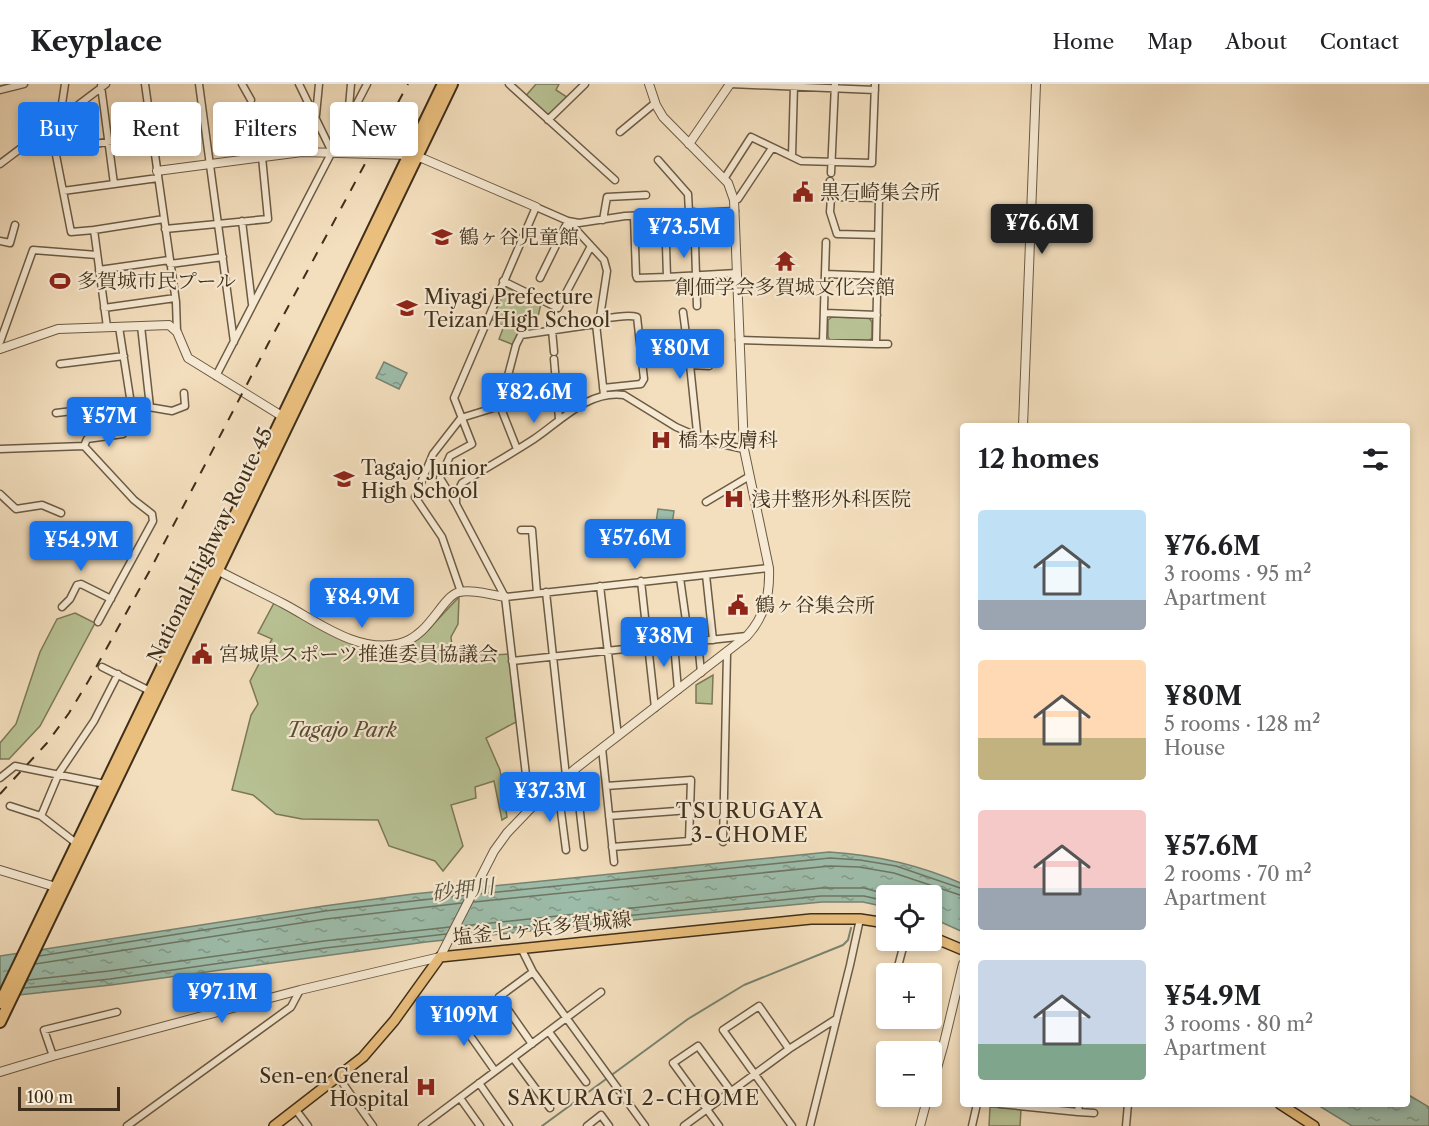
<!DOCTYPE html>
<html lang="en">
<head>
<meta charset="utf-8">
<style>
  :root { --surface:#fff; --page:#f2f2f2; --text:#202124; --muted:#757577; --line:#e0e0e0; --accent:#1a73e8 }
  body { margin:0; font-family:"Libre Caslon Text","Noto Serif JP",serif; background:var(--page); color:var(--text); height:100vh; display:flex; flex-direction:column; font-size:22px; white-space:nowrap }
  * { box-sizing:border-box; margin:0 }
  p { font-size:20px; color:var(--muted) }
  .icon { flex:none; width:33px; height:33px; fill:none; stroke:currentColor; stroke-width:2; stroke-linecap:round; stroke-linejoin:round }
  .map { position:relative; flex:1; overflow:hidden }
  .panel { position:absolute; left:960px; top:339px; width:450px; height:684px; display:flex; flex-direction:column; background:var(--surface); border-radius:6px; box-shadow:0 3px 9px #0003 }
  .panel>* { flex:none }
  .guide { position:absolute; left:18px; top:18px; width:570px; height:54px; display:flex; gap:12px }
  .controls { position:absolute; left:876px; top:801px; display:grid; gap:12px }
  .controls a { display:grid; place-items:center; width:66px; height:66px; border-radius:6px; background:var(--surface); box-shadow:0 3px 9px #0003; font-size:30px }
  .scale { position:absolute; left:18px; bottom:15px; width:102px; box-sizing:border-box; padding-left:6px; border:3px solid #3f2f1a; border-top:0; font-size:16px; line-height:21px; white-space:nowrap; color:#3f2f1a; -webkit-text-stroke:4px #f7ead4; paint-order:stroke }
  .price { position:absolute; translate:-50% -51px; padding:0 14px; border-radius:6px; background:var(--accent); color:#fff; font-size:20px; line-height:39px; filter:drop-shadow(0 2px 3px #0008) }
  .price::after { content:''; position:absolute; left:50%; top:36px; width:18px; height:14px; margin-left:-9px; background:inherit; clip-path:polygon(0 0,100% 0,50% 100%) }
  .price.active { background:#222; color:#fff }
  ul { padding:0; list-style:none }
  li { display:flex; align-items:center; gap:18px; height:150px; padding:0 18px }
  li span { display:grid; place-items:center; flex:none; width:168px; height:120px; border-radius:6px; color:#555 }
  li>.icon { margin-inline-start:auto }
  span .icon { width:72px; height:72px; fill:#fffc; stroke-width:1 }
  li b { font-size:26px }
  h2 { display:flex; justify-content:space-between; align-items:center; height:72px; padding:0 18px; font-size:26px }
  .tag { padding:0 21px; border-radius:6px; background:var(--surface); box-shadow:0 3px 9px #0003; font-size:21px; line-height:54px }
  .tag.active { background:var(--accent); color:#fff }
  header { display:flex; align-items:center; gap:36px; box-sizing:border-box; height:84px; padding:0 30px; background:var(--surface); border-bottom:2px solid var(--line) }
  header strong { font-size:28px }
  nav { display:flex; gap:33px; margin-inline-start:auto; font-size:21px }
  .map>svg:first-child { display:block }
  .green { fill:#b8c294; stroke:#7c7857; stroke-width:1.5 }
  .water { fill:url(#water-ripples); stroke:#778471; stroke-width:1.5 }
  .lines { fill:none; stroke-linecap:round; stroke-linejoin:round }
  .shore { stroke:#6e7662; stroke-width:1.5 }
  .stream { stroke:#778471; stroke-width:2 }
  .minor-casing { stroke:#6c5b43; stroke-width:9 }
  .tertiary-casing { stroke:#6c5b43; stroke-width:10 }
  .primary-casing { stroke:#3f2f1a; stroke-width:12 }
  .trunk-casing { stroke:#3f2f1a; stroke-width:14 }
  .minor { stroke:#f7ead4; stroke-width:6 }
  .tertiary { stroke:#f7ead4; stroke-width:8 }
  .primary { stroke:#eabf7e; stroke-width:9 }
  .trunk { stroke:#eabf7e; stroke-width:10 }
  .rail { stroke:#3f2f1a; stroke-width:2; stroke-dasharray:10 10; stroke-linecap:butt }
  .labels { text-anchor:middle; stroke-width:4.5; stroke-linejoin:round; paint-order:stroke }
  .poi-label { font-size:20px; fill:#3f2f1a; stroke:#f7ead4; text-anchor:start }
  .street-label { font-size:20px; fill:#3f2f1a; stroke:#f7ead4 }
  .park-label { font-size:20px; font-style:italic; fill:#574c32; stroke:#f7ead4 }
  .neighbourhood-label { font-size:21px; letter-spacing:1.5px; fill:#3f2f1a; stroke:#f7ead4 }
  .water-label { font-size:21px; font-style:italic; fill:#56523e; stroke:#f7ead4 }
</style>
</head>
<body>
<header>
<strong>Keyplace</strong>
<nav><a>Home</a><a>Map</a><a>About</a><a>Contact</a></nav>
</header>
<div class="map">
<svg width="1429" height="1042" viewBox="0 0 1429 1042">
  <defs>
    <pattern id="water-ripples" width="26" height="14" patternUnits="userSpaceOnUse" patternTransform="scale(1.5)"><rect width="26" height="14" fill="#9dbdab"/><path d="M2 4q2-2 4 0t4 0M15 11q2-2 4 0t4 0" fill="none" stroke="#819a8a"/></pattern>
  </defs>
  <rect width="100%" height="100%" fill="#f3debd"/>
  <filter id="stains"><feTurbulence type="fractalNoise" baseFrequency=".00333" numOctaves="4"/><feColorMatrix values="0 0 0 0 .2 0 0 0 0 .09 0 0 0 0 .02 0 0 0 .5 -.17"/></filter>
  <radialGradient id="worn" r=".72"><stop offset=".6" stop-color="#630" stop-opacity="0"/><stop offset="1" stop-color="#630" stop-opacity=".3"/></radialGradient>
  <!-- green -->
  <path class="green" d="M536,0H559L556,6L570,15L548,36L524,14Z
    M507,202L541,220L535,245L520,250L514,261L499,255L504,242L491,235Z
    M832,233L869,234L872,238V254L868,257L830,256L828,253V236Z
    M459,513L458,540L451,553L452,562H457V568L464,573L509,570L516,638L486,654L500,686L507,733L502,736L494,697L475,703L476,714L451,721L463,762L443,787L435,777L389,762L378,736L302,735L276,730L253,711L232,706L251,631L258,620L250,597L272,555L258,549L274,519L376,564H397L415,557L426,548Z
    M75,529L95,539L40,642L9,675H0V659L16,640L40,568L57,535Z
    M713,591L712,620L696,619V601Z
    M990,1023L1021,1025L1020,1042H989Z"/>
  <!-- water -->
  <path class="water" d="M384,278L407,289L399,305L376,294Z
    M658,425L674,427L670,454L654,452Z
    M829,768C877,771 920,781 963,800V848L932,834V812H886V823L863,818H822L643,835L426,858L111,901L0,913V872L324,822L413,810Z
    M1407,1010L1429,1023V1042H1352L1316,1020H1407Z"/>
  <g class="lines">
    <!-- shore -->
    <path class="shore" d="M478,810L830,774L860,776L896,782L963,805
      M474,818L830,782L859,783L894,789L963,812
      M462,842L821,804H864L893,812
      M458,849L821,812H864L886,817
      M39,872L325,827L466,811
      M35,880L326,835L462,819
      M28,896L109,887L324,857L450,843
      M24,904L110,895L325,864L446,850"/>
    <!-- stream -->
    <path class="stream" d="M542,1042L688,935L744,901L843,861L848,856L851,844"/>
    <!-- minor casing -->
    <g class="minor-casing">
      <path id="minor" d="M145,0L176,218L177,248
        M199,0L234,258
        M242,0L251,16
        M299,0L332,68
        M509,0L615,96
        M730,0L875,6
        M101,2L114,100
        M0,6L24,0
        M316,31L319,0
        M60,33L65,0
        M348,34L351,0
        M548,36L585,0
        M47,45L55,66L71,148L94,146L107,243
        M620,48L655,19
        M55,66L153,51
        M792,72L794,1
        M658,76L688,110L689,128
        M0,80L106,0
        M831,89L835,0
        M724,95L751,53L801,77L872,79L875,0
        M830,97L831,113
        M63,107L158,94
        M734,116L738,115L772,64
        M694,128L697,222
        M665,130L667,193L737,189
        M634,132L636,191L637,194L667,193
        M603,136L607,113L646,111
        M242,137L252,220
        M165,145L268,135L262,73
        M94,146L164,135
        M0,157L10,159L15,141
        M170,180L223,173
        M99,186L169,176
        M825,190L826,158
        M540,194L568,137L604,176L607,187L600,233L596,240L604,311
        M503,197L558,224L591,162
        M104,224L175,214
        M683,228L690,281
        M825,229L877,231
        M600,233C613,236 625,229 637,233L644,295L641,300L603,304
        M141,242L150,323
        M552,246L554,268
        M739,256L876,260L879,114L831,113L830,128L837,150L878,151
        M0,258L33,166L97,171
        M823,258L825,190L877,192
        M876,260H888
        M554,275L559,335
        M60,280L124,272
        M216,292L367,0
        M131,320L172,327L185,322L184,309
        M56,329L131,320L119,243
        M696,352L697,348L690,281L709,282
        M84,362L87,355L123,350
        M0,365L84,362L134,416L152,430L153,437L98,538
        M517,365L500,322L516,261L521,251L596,240
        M0,410L16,425L42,421L61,429
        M706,418L748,393
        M456,420L440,394L450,372L472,360L454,314L536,123L568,137L579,139L625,132L735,127
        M521,446H532L537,509
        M706,491L713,556
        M680,494L689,558
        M641,497L655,624
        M600,502L618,652
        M461,508L442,453L415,413L433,370L461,334L500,322
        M546,508L566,692
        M505,513L769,484
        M62,523L70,515L77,501L81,500L111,515
        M698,557L701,589
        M674,560L678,606
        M512,577L747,552
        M102,583L152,608
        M602,664L614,778
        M575,685L584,763
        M0,694L15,682L105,700
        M606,702L691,696L689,757L612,763
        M552,705L559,712L566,766
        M10,722L41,732L76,759
        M530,725L505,513L456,420V411L462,399C486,384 511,370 534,355C561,337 588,306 624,311L676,343L708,357L744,365
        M41,732L59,689L94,637L118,590
        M609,732L690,726
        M723,758L727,569
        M521,864L533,888L645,1042
        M896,890L905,856
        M452,926L495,987
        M549,948L586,998
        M532,960L499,913L533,888
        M789,965L759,922L723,946L792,1042
        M53,972L44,946L117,928
        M513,974L550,1024
        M339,994L373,1042
        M479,999L509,1042
        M460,1014L480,1042
        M1000,1020L1078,1028L1079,1020
        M296,1026L308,1042
        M1078,1028L1094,1029
        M127,1042L291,923L300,906
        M422,1042L601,908
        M587,1042L601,1031L609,1042
        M684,1042L789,965L836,935
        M719,1042L673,979L698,962L731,1007
        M810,1042L850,881L860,835
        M972,1042L977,1020
        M1126,1042L1128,1020"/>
    </g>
    <!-- tertiary casing -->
    <g class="tertiary-casing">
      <path id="tertiary" d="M689,60L730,0
        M157,87L302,68L410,71L424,75L536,123
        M0,265L58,245L169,241L177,248L188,274L285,334
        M1023,342L1036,0
        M215,485C238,497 261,508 284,520C318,538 357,569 398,560C430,553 441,513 459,508C473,505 491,511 505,513
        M0,786L59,804
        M0,988L53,972L300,906L440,873L494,767L507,749L530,725L575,685L747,552C765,532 770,511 769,484L744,365L734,116L728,99L663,33L656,21L649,0
        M932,1002L943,963L963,880
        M920,1042L928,1012"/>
    </g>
    <!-- primary casing -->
    <g class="primary-casing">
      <path id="primary" d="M932,853L963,866
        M1280,1020L1314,1042
        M274,1042L363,973L394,937L440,873L811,835H860L886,839"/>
    </g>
    <!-- trunk casing -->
    <g class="trunk-casing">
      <path id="trunk" d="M0,919L443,0
        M0,938L452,0"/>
    </g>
    <!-- minor -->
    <use href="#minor" class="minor"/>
    <!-- tertiary -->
    <use href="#tertiary" class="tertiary"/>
    <!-- primary -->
    <use href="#primary" class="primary"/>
    <!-- trunk -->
    <use href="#trunk" class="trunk"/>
    <!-- rail -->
    <path class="rail" d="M0,710L47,659L69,629L89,596L149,488L268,260L408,0"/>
  </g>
  <!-- icons -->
  <defs>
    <g id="civic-bare" transform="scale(1.62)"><path d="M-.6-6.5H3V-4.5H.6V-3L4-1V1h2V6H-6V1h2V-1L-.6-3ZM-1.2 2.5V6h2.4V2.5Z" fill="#8f2418" stroke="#f7ead4" stroke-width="2.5" paint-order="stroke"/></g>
    <g id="school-bare" transform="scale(1.62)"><path d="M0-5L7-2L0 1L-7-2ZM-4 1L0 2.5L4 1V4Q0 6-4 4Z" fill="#8f2418" stroke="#f7ead4" stroke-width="2.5" paint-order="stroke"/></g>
    <g id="temple-bare" transform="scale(1.62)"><path d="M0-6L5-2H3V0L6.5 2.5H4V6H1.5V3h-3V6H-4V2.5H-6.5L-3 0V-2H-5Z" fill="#8f2418" stroke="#f7ead4" stroke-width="2.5" paint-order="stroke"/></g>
    <g id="stadium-bare" transform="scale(1.62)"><path d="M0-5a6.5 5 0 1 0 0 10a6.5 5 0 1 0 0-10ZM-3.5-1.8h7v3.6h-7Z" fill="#8f2418" stroke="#f7ead4" stroke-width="2.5" paint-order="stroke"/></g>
    <g id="hospital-bare" transform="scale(1.62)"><path d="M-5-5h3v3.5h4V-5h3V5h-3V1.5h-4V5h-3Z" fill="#8f2418" stroke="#f7ead4" stroke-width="2.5" paint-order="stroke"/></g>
  </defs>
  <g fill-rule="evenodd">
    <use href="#civic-bare" x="803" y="108"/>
    <use href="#school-bare" x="442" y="153"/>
    <use href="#temple-bare" x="785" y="177"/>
    <use href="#stadium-bare" x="60" y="197"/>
    <use href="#school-bare" x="407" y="224"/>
    <use href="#hospital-bare" x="661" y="356"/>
    <use href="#school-bare" x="344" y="395"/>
    <use href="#hospital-bare" x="734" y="415"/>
    <use href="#civic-bare" x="738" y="521"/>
    <use href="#civic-bare" x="202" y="570"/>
    <use href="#hospital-bare" x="426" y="1003"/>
  </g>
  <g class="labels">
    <!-- poi labels -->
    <g class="poi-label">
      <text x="820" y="115">黒石崎集会所</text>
      <text x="459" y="160">鶴ヶ谷児童館</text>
      <text x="77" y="204">多賀城市民プール</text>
      <text x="785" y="210" text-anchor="middle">創価学会多賀城文化会館</text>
      <text x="424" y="220">Miyagi Prefecture<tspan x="424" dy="23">Teizan High School</tspan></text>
      <text x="678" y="363">橋本皮膚科</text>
      <text x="361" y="391">Tagajo Junior<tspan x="361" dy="23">High School</tspan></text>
      <text x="751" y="422">浅井整形外科医院</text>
      <text x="755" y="528">鶴ヶ谷集会所</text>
      <text x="219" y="577">宮城県スポーツ推進委員協議会</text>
      <text x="409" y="999" text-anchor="end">Sen-en General<tspan x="409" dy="23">Hospital</tspan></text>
    </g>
    <!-- street labels -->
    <g class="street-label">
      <text transform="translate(210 461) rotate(-64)" y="7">National Highway Route 45</text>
      <text transform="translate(542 844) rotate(-6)" y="7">塩釜七ヶ浜多賀城線</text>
    </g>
    <!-- park labels -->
    <g class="park-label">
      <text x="342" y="653">Tagajo Park</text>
    </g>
    <!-- neighbourhood labels -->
    <g class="neighbourhood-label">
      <text x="750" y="734">TSURUGAYA<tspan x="750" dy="24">3-CHOME</tspan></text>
      <text x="634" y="1021">SAKURAGI 2-CHOME</text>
    </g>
    <!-- water labels -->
    <g class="water-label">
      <text transform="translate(463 806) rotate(-7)" y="7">砂押川</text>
    </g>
  </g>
  <rect width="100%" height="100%" filter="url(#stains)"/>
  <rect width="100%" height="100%" fill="url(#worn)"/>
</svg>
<div class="controls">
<a><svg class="icon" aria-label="locate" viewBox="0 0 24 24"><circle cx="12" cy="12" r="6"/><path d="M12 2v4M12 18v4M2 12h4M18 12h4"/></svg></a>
<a>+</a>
<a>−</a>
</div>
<div class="scale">100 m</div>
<b class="price active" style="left:1042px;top:171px">¥76.6M</b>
<b class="price" style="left:684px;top:175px">¥73.5M</b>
<b class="price" style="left:680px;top:296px">¥80M</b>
<b class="price" style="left:534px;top:340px">¥82.6M</b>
<b class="price" style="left:109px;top:364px">¥57M</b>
<b class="price" style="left:635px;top:486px">¥57.6M</b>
<b class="price" style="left:81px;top:488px">¥54.9M</b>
<b class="price" style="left:362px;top:545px">¥84.9M</b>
<b class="price" style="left:664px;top:584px">¥38M</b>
<b class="price" style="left:550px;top:739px">¥37.3M</b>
<b class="price" style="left:222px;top:940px">¥97.1M</b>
<b class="price" style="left:464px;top:963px">¥109M</b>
<div class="guide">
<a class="tag active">Buy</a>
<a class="tag">Rent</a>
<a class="tag">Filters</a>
<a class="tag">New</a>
</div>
<section class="panel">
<h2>12 homes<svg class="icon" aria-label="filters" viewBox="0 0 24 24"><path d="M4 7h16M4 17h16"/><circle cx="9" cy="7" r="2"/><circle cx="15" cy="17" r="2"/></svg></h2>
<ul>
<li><span style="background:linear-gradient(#bfe0f5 75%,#9aa5b1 0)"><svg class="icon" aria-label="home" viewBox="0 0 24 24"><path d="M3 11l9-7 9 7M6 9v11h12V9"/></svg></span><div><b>¥76.6M</b><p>3 rooms · 95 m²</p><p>Apartment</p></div></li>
<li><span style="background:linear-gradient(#ffd9b3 65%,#c2b280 0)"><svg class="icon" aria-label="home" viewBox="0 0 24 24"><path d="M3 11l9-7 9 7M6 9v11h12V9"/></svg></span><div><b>¥80M</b><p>5 rooms · 128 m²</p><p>House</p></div></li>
<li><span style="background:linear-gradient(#f6c9c9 65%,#9aa5b1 0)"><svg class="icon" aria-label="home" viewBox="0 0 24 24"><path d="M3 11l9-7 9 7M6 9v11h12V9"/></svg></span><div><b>¥57.6M</b><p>2 rooms · 70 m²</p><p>Apartment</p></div></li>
<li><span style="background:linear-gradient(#c9d6e8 70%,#7fa58c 0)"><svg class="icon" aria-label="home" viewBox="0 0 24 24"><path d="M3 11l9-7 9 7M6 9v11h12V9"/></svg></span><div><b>¥54.9M</b><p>3 rooms · 80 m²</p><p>Apartment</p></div></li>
</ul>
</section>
</div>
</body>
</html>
